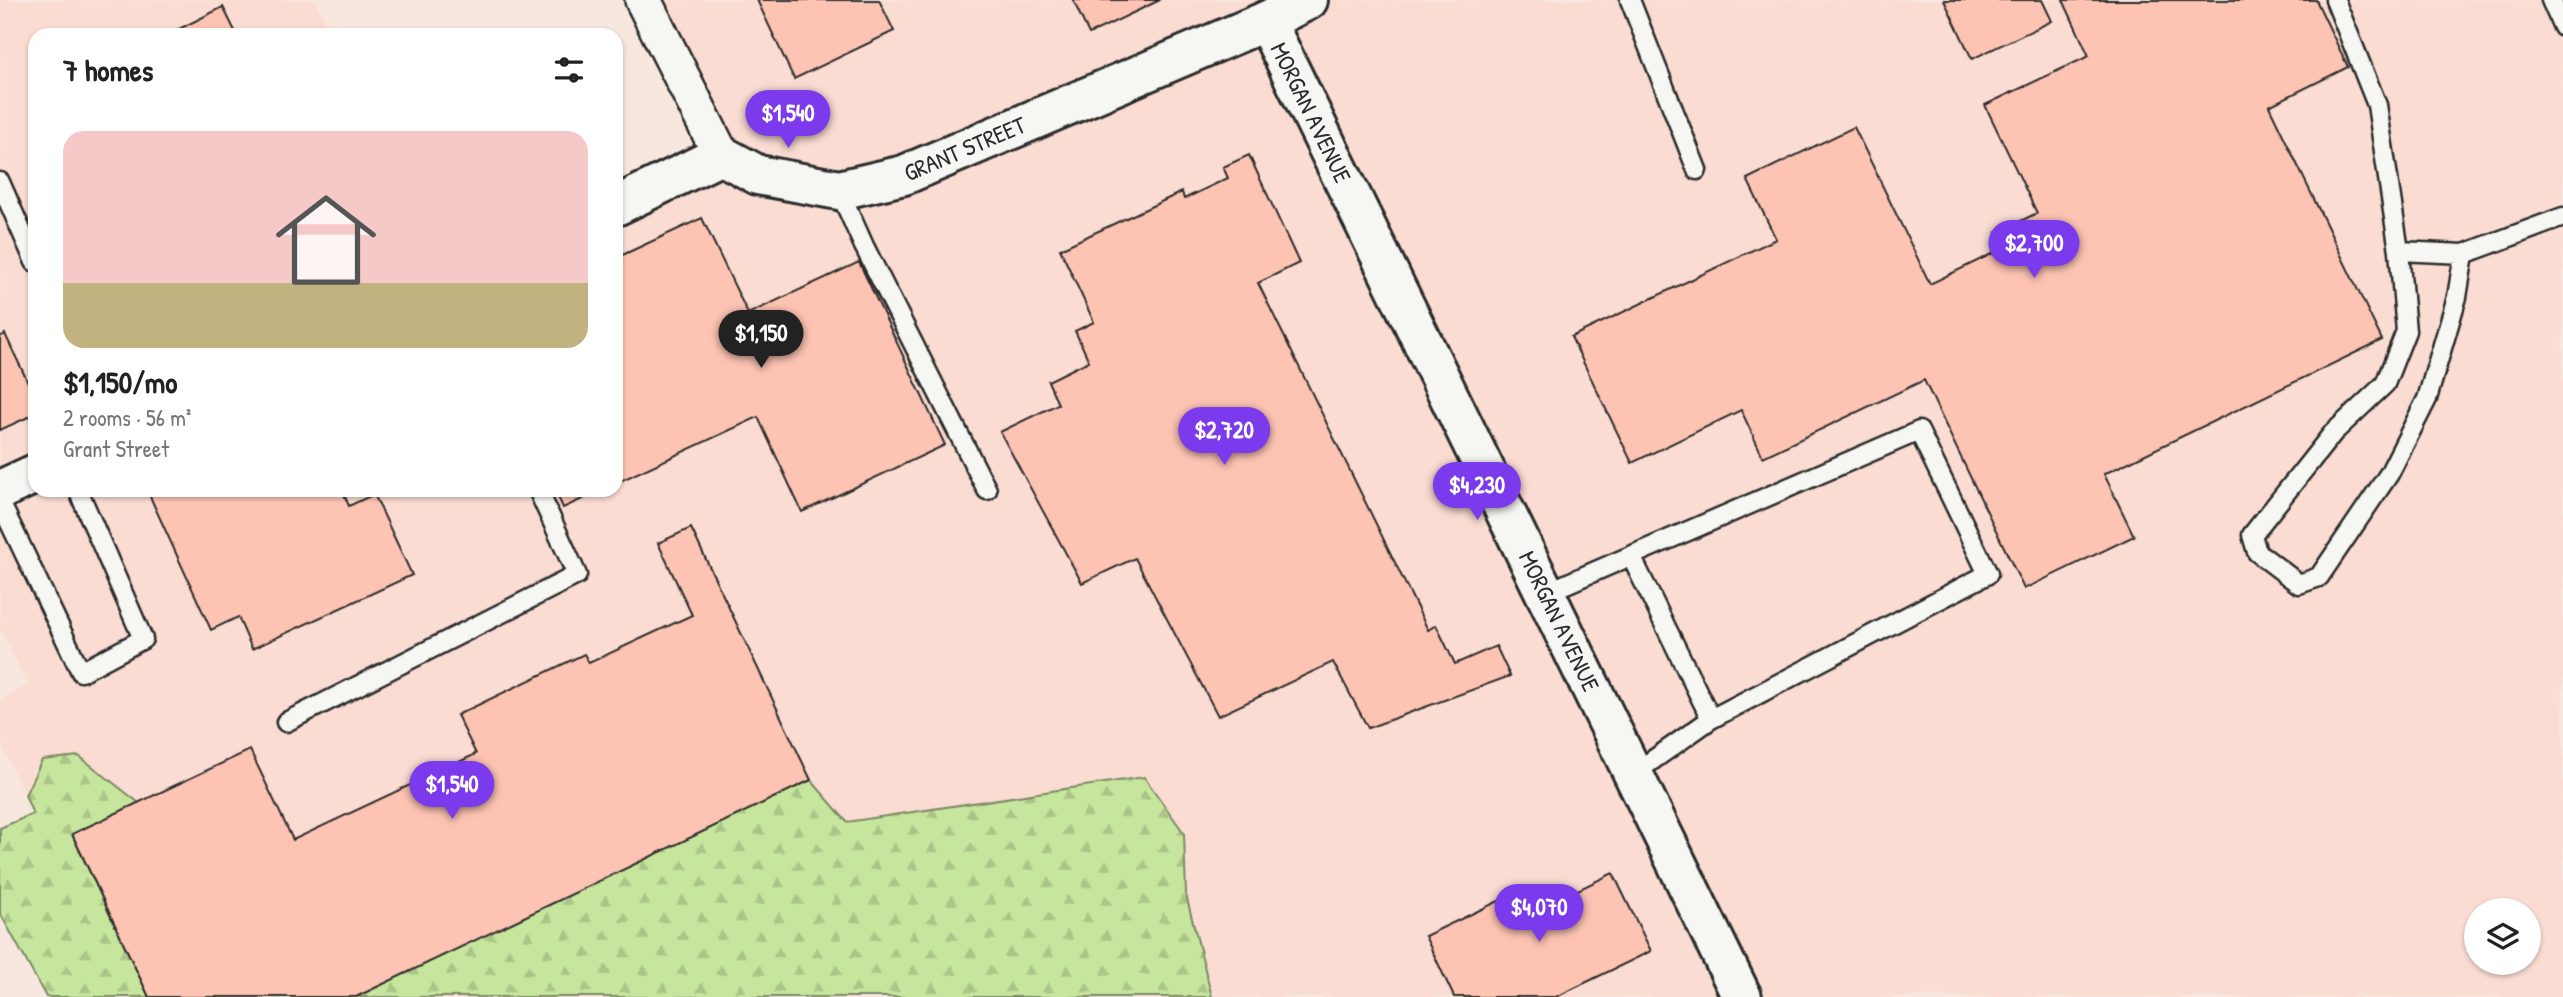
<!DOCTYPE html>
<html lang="en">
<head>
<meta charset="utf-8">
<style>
  :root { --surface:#fff; --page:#f2f2f2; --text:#222; --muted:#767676; --line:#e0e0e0; --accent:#7c3aed }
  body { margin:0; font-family:"Patrick Hand",sans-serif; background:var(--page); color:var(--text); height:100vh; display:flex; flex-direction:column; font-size:26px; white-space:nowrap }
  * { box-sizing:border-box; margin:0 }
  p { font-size:23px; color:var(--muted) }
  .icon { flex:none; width:38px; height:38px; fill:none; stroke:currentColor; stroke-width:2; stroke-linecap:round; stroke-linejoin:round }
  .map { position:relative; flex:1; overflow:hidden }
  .drawer { position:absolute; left:28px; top:28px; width:595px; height:469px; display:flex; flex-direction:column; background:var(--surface); border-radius:21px; box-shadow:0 2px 5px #0004 }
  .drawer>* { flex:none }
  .tools { position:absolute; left:2464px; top:898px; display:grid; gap:14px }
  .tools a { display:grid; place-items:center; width:77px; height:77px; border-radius:50%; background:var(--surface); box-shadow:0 2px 5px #0004; font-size:35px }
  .price { position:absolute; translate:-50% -60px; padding:0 16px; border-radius:24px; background:var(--accent); color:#fff; font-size:23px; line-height:46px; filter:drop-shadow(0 2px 4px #0008) }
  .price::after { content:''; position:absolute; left:50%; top:42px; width:21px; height:16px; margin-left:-10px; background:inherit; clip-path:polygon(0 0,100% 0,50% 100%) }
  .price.active { background:#222; color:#fff }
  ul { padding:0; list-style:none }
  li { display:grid; align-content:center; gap:14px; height:371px; padding:0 35px }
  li+li { border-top:2px solid var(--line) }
  li span { display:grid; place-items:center; height:217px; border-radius:21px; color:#555 }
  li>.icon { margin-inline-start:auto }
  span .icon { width:126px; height:126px; fill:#fffc; stroke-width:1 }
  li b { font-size:30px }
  h2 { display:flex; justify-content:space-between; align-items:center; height:84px; padding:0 35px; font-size:30px }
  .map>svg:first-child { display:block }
  .built { fill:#fadcd2; fill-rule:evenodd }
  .forest { fill:url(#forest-firs); stroke:#798864; stroke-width:2 }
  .building { fill:#fec4b3; stroke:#2b2b2b; stroke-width:2 }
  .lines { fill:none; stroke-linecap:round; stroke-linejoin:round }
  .service-casing { stroke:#2b2b2b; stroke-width:23 }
  .minor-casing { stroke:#2b2b2b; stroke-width:40 }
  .tertiary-casing { stroke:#2b2b2b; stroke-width:44 }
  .service { stroke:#f6f6f2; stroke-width:18 }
  .minor { stroke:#f6f6f2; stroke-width:35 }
  .tertiary { stroke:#f6f6f2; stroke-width:38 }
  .labels { text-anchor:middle; stroke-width:6; stroke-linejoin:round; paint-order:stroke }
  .street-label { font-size:24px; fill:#2b2b2b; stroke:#f6f6f2 }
</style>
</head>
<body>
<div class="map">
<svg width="2563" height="997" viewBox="0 0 2563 997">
  <defs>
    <pattern id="forest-firs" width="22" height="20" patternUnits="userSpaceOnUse" patternTransform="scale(1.75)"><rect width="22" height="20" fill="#c7e69d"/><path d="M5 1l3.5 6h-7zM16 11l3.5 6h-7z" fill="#abc587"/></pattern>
  </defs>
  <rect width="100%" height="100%" fill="#f8e7df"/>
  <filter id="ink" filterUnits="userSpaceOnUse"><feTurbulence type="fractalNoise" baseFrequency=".0143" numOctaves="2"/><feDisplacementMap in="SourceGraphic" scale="14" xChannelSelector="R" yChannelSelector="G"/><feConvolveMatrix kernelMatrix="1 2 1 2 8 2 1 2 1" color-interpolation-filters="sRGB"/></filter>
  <g filter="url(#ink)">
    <!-- built -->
    <path class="built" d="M0,0H315L331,35H35V490H616V206L721,155L643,0H2563V997H46L0,913V828L33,814L0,742V700L28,685L0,628ZM2476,910H2529V962H2476Z"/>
    <!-- forest -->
    <path class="forest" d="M79,756L139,803L72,835L149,997H46L0,913V828L33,814L25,795L42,760Z
      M1144,777L1184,833L1186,895L1212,997H356L811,780L847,822Z"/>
    <!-- building -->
    <path class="building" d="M757,0H879L894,31L794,79Z
      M1073,0H1160L1089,34Z
      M1944,0H2042L2052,21L1972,59Z
      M2063,0H2316L2348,67L2269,106L2382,340L2104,474L2134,536L2024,589L1924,380L1763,457L1741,410L1632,463L1571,337L1776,239L1747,179L1854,127L1930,284L2004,248L1996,233L2037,213L1985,105L2089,56Z
      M223,7L237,35H167Z
      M1249,155L1299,263L1258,283L1428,630L1436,625L1455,664L1496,646L1510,676L1368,728L1333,662L1218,716L1135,558L1082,583L1000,432L1058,404L1048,381L1089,361L1075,331L1094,322L1060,249L1182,192L1184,199L1228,178L1223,167Z
      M702,218L748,314L859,262L945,445L802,512L758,417L616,483V258Z
      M5,334L35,397V414L0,430V337Z
      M147,490H342L349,506L374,494L412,575L252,649L238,617L211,630Z
      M555,490H602L563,508Z
      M691,528L811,780L356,997H149L72,834L250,750L293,840L476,754L457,715L584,654L589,663L692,615L658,543Z
      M1613,873L1651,951L1556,997H1454L1425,936L1526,888L1536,910Z"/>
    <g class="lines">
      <!-- service casing -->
      <g class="service-casing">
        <path id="service" d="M1630,0L1697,170
          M2335,0L2377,105L2399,251L2406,331L2385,384L2333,433L2252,535L2257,552L2299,584L2319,577L2389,474L2427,399L2457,297L2464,254L2563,217
          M2551,0L2563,27
          M0,182L35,262
          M839,190L864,246L987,490
          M2399,251L2464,254
          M0,502L81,672L143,639L78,490
          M1631,556L1711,719
          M1545,593L1919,431L1988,574L1711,719L1633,774
          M286,722L577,575L538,490"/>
      </g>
      <!-- minor casing -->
      <g class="minor-casing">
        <path id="minor" d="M643,0L721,155"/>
      </g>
      <!-- tertiary casing -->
      <g class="tertiary-casing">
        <g id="tertiary">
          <path id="s1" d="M1266,21L1742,997"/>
          <path id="s2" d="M616,206L721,155L758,175L839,190L904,175L1266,21L1308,0"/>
          <path d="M0,490L35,474"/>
        </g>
      </g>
      <!-- service -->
      <use href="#service" class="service"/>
      <!-- minor -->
      <use href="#minor" class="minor"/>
      <!-- tertiary -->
      <use href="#tertiary" class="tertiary"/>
    </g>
  </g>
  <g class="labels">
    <!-- street labels -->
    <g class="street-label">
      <text dy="8" stroke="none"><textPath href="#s1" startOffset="102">MORGAN AVENUE</textPath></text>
      <text dy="8" stroke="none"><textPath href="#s2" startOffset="374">GRANT STREET</textPath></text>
      <text dy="8" stroke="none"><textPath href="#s1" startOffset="668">MORGAN AVENUE</textPath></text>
    </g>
  </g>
</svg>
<div class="tools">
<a><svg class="icon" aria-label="layers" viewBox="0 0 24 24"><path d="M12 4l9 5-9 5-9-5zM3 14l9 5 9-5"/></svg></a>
</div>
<b class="price" style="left:788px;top:150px">$1,540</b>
<b class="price" style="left:2034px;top:280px">$2,700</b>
<b class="price active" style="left:761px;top:370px">$1,150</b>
<b class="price" style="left:1224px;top:467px">$2,720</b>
<b class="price" style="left:1477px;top:522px">$4,230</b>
<b class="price" style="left:452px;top:821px">$1,540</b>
<b class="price" style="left:1539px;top:944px">$4,070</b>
<section class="drawer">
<h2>7 homes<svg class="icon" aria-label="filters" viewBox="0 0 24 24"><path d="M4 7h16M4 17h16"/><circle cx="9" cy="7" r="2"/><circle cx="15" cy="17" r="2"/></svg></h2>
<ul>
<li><span style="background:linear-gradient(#f6c9c9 70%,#c2b280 0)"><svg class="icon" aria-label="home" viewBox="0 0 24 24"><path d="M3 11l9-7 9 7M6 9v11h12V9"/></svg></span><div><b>$1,150/mo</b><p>2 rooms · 56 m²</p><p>Grant Street</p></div></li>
</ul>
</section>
</div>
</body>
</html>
